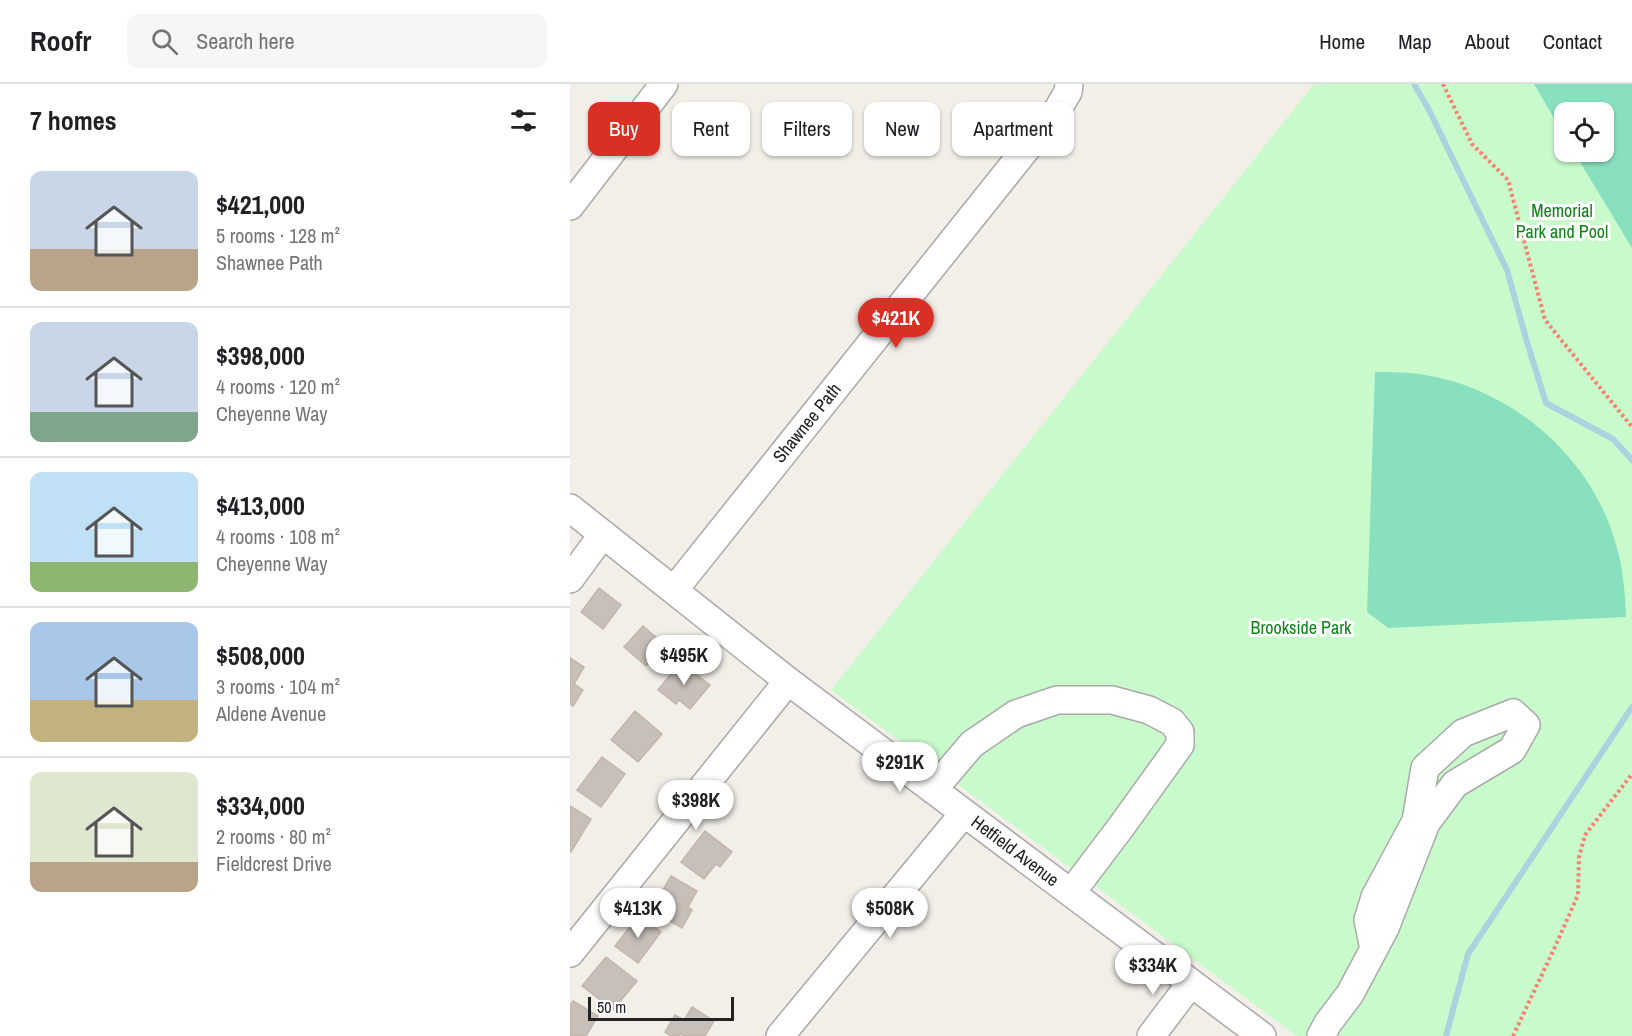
<!DOCTYPE html>
<html lang="en">
<head>
<meta charset="utf-8">
<style>
  :root { --surface:#fff; --page:#f6f6f6; --text:#202124; --muted:#757577; --line:#e0e0e0; --accent:#d93025 }
  body { margin:0; font-family:"Archivo Narrow",sans-serif; background:var(--page); color:var(--text); height:100vh; display:flex; flex-direction:column; font-size:22px; white-space:nowrap }
  * { box-sizing:border-box; margin:0 }
  p { font-size:20px; color:var(--muted) }
  .icon { flex:none; width:33px; height:33px; fill:none; stroke:currentColor; stroke-width:2; stroke-linecap:round; stroke-linejoin:round }
  .map { position:relative; flex:1; overflow:hidden }
  .details { display:flex; flex-direction:column; background:var(--surface); width:570px }
  .details>* { flex:none }
  .hud { position:absolute; left:18px; top:18px; width:570px; height:54px; display:flex; gap:12px }
  .buttons { position:absolute; left:984px; top:18px; display:grid; gap:12px }
  .buttons a { display:grid; place-items:center; width:60px; height:60px; border-radius:12px; background:var(--surface); box-shadow:0 2px 4px #0004; font-size:30px }
  .scale { position:absolute; left:18px; bottom:15px; width:146px; box-sizing:border-box; padding-left:6px; border:3px solid #222; border-top:0; font-size:16px; line-height:21px; white-space:nowrap; color:#222; -webkit-text-stroke:4px #fff; paint-order:stroke }
  .price { position:absolute; translate:-50% -51px; padding:0 14px; border-radius:21px; background:#fff; color:#222; font-size:20px; line-height:39px; filter:drop-shadow(0 2px 3px #0008) }
  .price::after { content:''; position:absolute; left:50%; top:36px; width:18px; height:14px; margin-left:-9px; background:inherit; clip-path:polygon(0 0,100% 0,50% 100%) }
  .price.active { background:var(--accent); color:#fff }
  ul { padding:0; list-style:none }
  li { display:flex; align-items:center; gap:18px; height:150px; padding:0 30px }
  li+li { border-top:2px solid var(--line) }
  li span { display:grid; place-items:center; flex:none; width:168px; height:120px; border-radius:12px; color:#555 }
  li>.icon { margin-inline-start:auto }
  span .icon { width:72px; height:72px; fill:#fffc; stroke-width:1 }
  li b { font-size:26px }
  h2 { display:flex; justify-content:space-between; align-items:center; height:72px; padding:0 30px; font-size:26px }
  .chip { padding:0 21px; border-radius:12px; background:var(--surface); box-shadow:0 2px 4px #0004; font-size:21px; line-height:54px }
  .chip.active { background:var(--accent); color:#fff }
  header { display:flex; align-items:center; gap:36px; box-sizing:border-box; height:84px; padding:0 30px; background:var(--surface); border-bottom:2px solid var(--line) }
  header strong { font-size:28px }
  nav { display:flex; gap:33px; margin-inline-start:auto; font-size:21px }
  .search { width:420px; height:54px; background:var(--page); display:flex; align-items:center; gap:15px; box-sizing:border-box; padding:0 21px; border-radius:12px; color:var(--muted); font-size:22px }
  main { display:flex; flex:1; min-height:0 }
  .map>svg:first-child { display:block }
  .park { fill:#c8facc; fill-rule:evenodd }
  .pitch { fill:#88e0be }
  .lines { fill:none; stroke-linecap:round; stroke-linejoin:round }
  .stream { stroke:#aad3df; stroke-width:6 }
  .building { fill:#c7bfb8; stroke:#c4b6ab; stroke-width:1.5 }
  .minor-casing { stroke:#a9a9a9; stroke-width:30 }
  .path { stroke:#fa8072; stroke-width:4; stroke-dasharray:3 3; stroke-linecap:butt }
  .minor { stroke:#fff; stroke-width:27 }
  .labels { text-anchor:middle; stroke-width:6; stroke-linejoin:round; paint-order:stroke }
  .park-label { font-size:18px; fill:#0c8416; stroke:#fff }
  .street-label { font-size:18px; fill:#222; stroke:#fff }
</style>
</head>
<body>
<header>
<strong>Roofr</strong>
<div class="search"><svg class="icon" aria-label="search" viewBox="0 0 24 24"><circle cx="10" cy="10" r="6"/><path d="M15 15l6 6"/></svg>Search here</div>
<nav><a>Home</a><a>Map</a><a>About</a><a>Contact</a></nav>
</header>
<main>
<section class="details">
<h2>7 homes<svg class="icon" aria-label="filters" viewBox="0 0 24 24"><path d="M4 7h16M4 17h16"/><circle cx="9" cy="7" r="2"/><circle cx="15" cy="17" r="2"/></svg></h2>
<ul>
<li><span style="background:linear-gradient(#c9d6e8 65%,#b9a48a 0)"><svg class="icon" aria-label="home" viewBox="0 0 24 24"><path d="M3 11l9-7 9 7M6 9v11h12V9"/></svg></span><div><b>$421,000</b><p>5 rooms · 128 m²</p><p>Shawnee Path</p></div></li>
<li><span style="background:linear-gradient(#c9d6e8 75%,#7fa58c 0)"><svg class="icon" aria-label="home" viewBox="0 0 24 24"><path d="M3 11l9-7 9 7M6 9v11h12V9"/></svg></span><div><b>$398,000</b><p>4 rooms · 120 m²</p><p>Cheyenne Way</p></div></li>
<li><span style="background:linear-gradient(#bfe0f5 75%,#8fb573 0)"><svg class="icon" aria-label="home" viewBox="0 0 24 24"><path d="M3 11l9-7 9 7M6 9v11h12V9"/></svg></span><div><b>$413,000</b><p>4 rooms · 108 m²</p><p>Cheyenne Way</p></div></li>
<li><span style="background:linear-gradient(#a9c7e8 65%,#c2b280 0)"><svg class="icon" aria-label="home" viewBox="0 0 24 24"><path d="M3 11l9-7 9 7M6 9v11h12V9"/></svg></span><div><b>$508,000</b><p>3 rooms · 104 m²</p><p>Aldene Avenue</p></div></li>
<li><span style="background:linear-gradient(#dfe7d0 75%,#b9a48a 0)"><svg class="icon" aria-label="home" viewBox="0 0 24 24"><path d="M3 11l9-7 9 7M6 9v11h12V9"/></svg></span><div><b>$334,000</b><p>2 rooms · 80 m²</p><p>Fieldcrest Drive</p></div></li>
</ul>
</section>
<div class="map">
<svg width="1062" height="952" viewBox="0 0 1062 952">
  <rect width="100%" height="100%" fill="#f2efe9"/>
  <!-- park -->
  <path class="park" d="M744,0H1062V952H727L261,606ZM994,28H1034V68H994Z"/>
  <!-- pitch -->
  <path class="pitch" d="M964,0H1062V164L1004,68H1034V28H994V51Z
    M805,288C822,288 839,288 855,291C942,305 1020,372 1045,457C1053,482 1055,507 1056,533L818,544L797,528Z"/>
  <g class="lines">
    <!-- stream -->
    <path class="stream" d="M844,0L859,26L937,186L957,258L976,319L1043,355L1062,376
      M876,952L898,870L1062,623"/>
  </g>
  <!-- building -->
  <path class="building" d="M29,504L51,521L33,545L11,528Z
    M73,542L95,561L76,582L54,563Z
    M0,574L14,583L4,600L13,606L3,622L0,620Z
    M111,578L140,601L120,625L109,616L106,620L88,606Z
    M65,627L92,650L68,678L41,656Z
    M32,673L55,690L31,723L7,706Z
    M0,722L21,735L1,768H0Z
    M135,747L162,768L150,783L146,780L134,795L111,778Z
    M101,792L127,807L118,823L122,826L112,844L81,826Z
    M69,831L91,848L68,879L45,862Z
    M36,873L67,897L43,926L12,902Z
    M3,917L28,932L16,952H0V921Z
    M122,923L144,937L135,952H114L110,950L109,952H101L95,948L105,931L114,936Z"/>
  <g class="lines">
    <!-- minor casing -->
    <g class="minor-casing">
      <path id="minor" d="M0,122L94,0
        M0,424L218,597L692,952
        M0,495L33,450
        M104,506L488,25L498,8L499,0
        M363,706L402,660L446,630L487,616H542L579,626L602,638L610,648V661L551,743L501,809
        M0,869L218,597
        M210,952L394,729
        M581,952L621,899
        M751,952L758,939L780,910L815,844L856,739L885,700L942,666L956,641L943,629L893,649L855,684L846,737L805,813L798,836L804,865"/>
    </g>
    <!-- path -->
    <path class="path" d="M873,0L902,60L938,96L975,236L1062,343
      M943,952L984,865L1008,811L1009,773L1015,751L1062,690"/>
    <!-- minor -->
    <use href="#minor" class="minor"/>
  </g>
  <g class="labels">
    <!-- park labels -->
    <g class="park-label">
      <text x="992" y="133">Memorial<tspan x="992" dy="21">Park and Pool</tspan></text>
      <text x="731" y="550">Brookside Park</text>
    </g>
    <!-- street labels -->
    <g class="street-label">
      <text transform="translate(237 339) rotate(-51)" y="6">Shawnee Path</text>
      <text transform="translate(445 767) rotate(37)" y="6">Hetfield Avenue</text>
    </g>
  </g>
</svg>
<div class="buttons">
<a><svg class="icon" aria-label="locate" viewBox="0 0 24 24"><circle cx="12" cy="12" r="6"/><path d="M12 2v4M12 18v4M2 12h4M18 12h4"/></svg></a>
</div>
<div class="scale">50 m</div>
<b class="price active" style="left:326px;top:265px">$421K</b>
<b class="price" style="left:114px;top:602px">$495K</b>
<b class="price" style="left:330px;top:709px">$291K</b>
<b class="price" style="left:126px;top:747px">$398K</b>
<b class="price" style="left:68px;top:855px">$413K</b>
<b class="price" style="left:320px;top:855px">$508K</b>
<b class="price" style="left:583px;top:912px">$334K</b>
<div class="hud">
<a class="chip active">Buy</a>
<a class="chip">Rent</a>
<a class="chip">Filters</a>
<a class="chip">New</a>
<a class="chip">Apartment</a>
</div>
</div>
</main>
</body>
</html>
